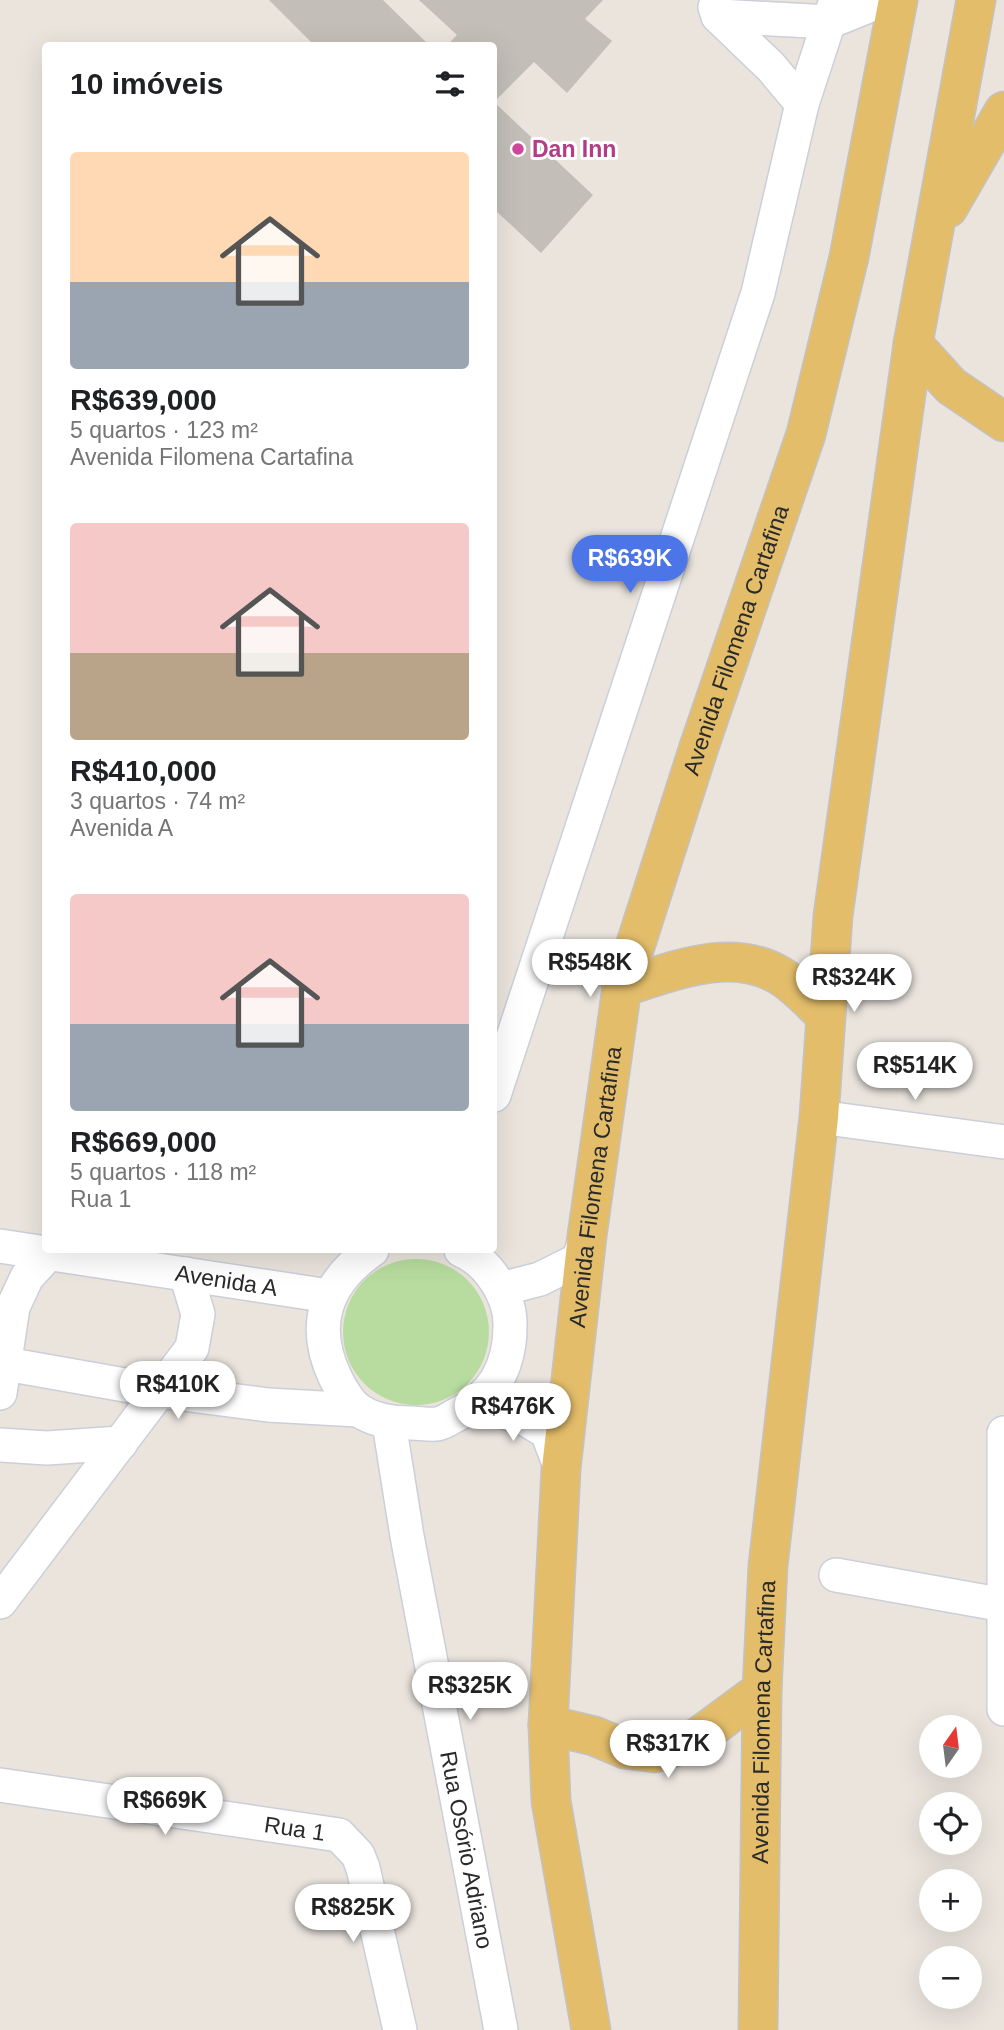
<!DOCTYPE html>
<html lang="pt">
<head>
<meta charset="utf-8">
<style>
  :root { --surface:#fff; --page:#f6f6f6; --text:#202124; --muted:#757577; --accent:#4c75e8 }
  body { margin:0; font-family:Arial,sans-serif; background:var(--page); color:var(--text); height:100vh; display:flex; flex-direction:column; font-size:26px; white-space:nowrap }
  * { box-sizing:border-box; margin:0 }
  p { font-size:23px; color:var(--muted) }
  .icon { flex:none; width:38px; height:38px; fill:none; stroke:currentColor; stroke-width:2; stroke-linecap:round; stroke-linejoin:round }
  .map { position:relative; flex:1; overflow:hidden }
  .drawer { position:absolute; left:42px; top:42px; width:455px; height:1211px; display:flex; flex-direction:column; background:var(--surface); border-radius:7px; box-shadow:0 7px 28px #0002 }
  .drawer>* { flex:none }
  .needle { width:46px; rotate:14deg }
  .fabs { position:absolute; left:919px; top:1715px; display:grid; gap:14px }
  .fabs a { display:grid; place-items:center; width:63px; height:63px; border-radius:50%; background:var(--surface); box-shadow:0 7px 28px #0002; font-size:35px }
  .price { position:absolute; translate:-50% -60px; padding:0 16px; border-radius:24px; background:#fff; color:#222; font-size:23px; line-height:46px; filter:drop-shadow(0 2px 4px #0008) }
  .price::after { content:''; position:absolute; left:50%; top:42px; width:21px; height:16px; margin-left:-10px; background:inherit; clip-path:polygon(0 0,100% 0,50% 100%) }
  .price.active { background:var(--accent); color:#fff }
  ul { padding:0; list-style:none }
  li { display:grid; align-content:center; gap:14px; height:371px; padding:0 28px }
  li span { display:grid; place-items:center; height:217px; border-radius:7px; color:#555 }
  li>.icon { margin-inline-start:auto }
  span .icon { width:126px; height:126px; fill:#fffc; stroke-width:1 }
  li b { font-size:30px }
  h2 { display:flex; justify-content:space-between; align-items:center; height:84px; padding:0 28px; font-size:30px }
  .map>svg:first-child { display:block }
  .green { fill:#b8dc9f }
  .building { fill:#c3bfb8 }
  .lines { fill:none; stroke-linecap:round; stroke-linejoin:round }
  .minor-casing { stroke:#cbcfda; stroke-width:36 }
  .major-casing { stroke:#c3c3c3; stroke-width:41 }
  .minor { stroke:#fff; stroke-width:33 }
  .major { stroke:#e3bd6a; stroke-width:38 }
  .hotel-dot { fill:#d1479c; stroke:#fff; stroke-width:2.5 }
  .labels { text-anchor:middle; stroke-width:6; stroke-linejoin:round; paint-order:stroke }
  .hotel-label { font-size:23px; font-weight:bold; fill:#b23c85; stroke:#fff; text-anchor:start }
  .street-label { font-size:23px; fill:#2a2a2a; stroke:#fff }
</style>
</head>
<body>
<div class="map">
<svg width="1004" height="2030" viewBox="0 0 1004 2030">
  <rect width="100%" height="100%" fill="#eae4dd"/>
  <!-- green -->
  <path class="green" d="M343 1332a73 73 0 1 1 146 0a73 73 0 1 1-146 0Z"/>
  <!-- building -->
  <path class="building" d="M269,0H383L430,46H315Z
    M419,0H603L585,19L612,41L567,93L534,62L494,102L593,195L541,253L494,209V46H446L457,35Z"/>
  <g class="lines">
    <!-- minor casing -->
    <g class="minor-casing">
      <g id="minor">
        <path d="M715,7L718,16L771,67L802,104"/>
        <path d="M718,16L829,22L883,0"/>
        <path d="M494,1095L758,293L802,104L836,0"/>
        <path d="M819,1117L1004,1142"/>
        <path id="s1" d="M0,1246L329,1296"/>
        <path d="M372,1250C326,1282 310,1324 335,1377C340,1388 350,1405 360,1411C375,1421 393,1423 411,1423C419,1423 429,1425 437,1424C443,1423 451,1418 456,1415C493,1397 510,1367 510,1326C511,1297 489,1262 461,1250"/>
        <path d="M501,1289L540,1279L578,1260L587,1236"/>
        <path d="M0,1363L159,1391L268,1405L358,1410"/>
        <path d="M0,1393L13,1307L27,1277L49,1253"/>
        <path d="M477,1405L522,1417L547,1432L561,1469"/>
        <path id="s2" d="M389,1423L407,1536L501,2030"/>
        <path d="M1004,1433V1709"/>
        <path d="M0,1445L47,1448L121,1443"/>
        <path d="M836,1575L1004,1605"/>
        <path d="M0,1602L192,1348L198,1314L186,1274"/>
        <path id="s3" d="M0,1785L339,1835L358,1855L363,1868L400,2030"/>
      </g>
    </g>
    <!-- major casing -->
    <g class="major-casing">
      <g id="major">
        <path d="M948,208L1004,111"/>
        <path d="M913,344L951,386L1004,422"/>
        <path d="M622,987C673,972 729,946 779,975C796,985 810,1001 824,1014"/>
        <path d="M548,1725L594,1736L625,1749L655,1753L693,1741L762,1690"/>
        <path id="s4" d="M591,2030L551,1801L548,1725L561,1469L587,1236L622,987L699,747L806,434L849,257L898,0"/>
        <path id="s5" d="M758,2030L762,1690L768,1566L819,1117L833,916L913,344L976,0"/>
      </g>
    </g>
    <!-- minor -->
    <use href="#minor" class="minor"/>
    <!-- major -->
    <use href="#major" class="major"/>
  </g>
  <!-- markers -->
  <circle class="hotel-dot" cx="518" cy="149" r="7"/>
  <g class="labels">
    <!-- hotel labels -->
    <g class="hotel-label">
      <text x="532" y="157">Dan Inn</text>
    </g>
    <!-- street labels -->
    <g class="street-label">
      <text dy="8" stroke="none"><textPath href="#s4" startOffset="1416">Avenida Filomena Cartafina</textPath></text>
      <text dy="8" stroke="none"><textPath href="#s4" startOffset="849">Avenida Filomena Cartafina</textPath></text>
      <text dy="8" stroke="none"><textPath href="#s1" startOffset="229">Avenida A</textPath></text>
      <text dy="8" stroke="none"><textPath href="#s5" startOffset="308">Avenida Filomena Cartafina</textPath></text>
      <text dy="8" stroke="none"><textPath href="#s3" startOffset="298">Rua 1</textPath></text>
      <text dy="8" stroke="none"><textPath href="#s2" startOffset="434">Rua Osório Adriano</textPath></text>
    </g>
  </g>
</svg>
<div class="fabs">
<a><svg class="needle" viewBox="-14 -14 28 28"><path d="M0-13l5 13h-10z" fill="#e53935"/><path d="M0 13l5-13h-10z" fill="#757577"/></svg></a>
<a><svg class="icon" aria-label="locate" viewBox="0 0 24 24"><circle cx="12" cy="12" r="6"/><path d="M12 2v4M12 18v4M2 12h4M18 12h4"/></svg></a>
<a>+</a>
<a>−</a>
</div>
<b class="price active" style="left:630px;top:595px">R$639K</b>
<b class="price" style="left:590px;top:999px">R$548K</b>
<b class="price" style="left:854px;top:1014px">R$324K</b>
<b class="price" style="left:915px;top:1102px">R$514K</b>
<b class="price" style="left:178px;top:1421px">R$410K</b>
<b class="price" style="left:513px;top:1443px">R$476K</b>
<b class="price" style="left:470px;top:1722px">R$325K</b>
<b class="price" style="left:668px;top:1780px">R$317K</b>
<b class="price" style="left:165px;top:1837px">R$669K</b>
<b class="price" style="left:353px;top:1944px">R$825K</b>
<section class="drawer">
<h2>10 imóveis<svg class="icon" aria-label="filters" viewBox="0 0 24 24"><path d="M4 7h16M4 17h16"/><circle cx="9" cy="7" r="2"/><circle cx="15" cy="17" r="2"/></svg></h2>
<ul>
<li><span style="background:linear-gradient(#ffd9b3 60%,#9aa5b1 0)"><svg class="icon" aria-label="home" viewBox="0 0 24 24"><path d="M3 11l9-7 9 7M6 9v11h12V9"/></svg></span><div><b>R$639,000</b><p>5 quartos · 123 m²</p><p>Avenida Filomena Cartafina</p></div></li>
<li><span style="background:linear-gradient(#f6c9c9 60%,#b9a48a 0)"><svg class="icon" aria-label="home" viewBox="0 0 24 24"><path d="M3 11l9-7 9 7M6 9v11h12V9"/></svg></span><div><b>R$410,000</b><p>3 quartos · 74 m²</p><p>Avenida A</p></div></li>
<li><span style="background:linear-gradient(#f6c9c9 60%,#9aa5b1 0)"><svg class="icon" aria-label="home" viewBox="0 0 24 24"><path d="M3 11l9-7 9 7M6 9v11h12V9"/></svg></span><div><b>R$669,000</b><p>5 quartos · 118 m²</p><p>Rua 1</p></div></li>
</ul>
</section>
</div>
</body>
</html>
